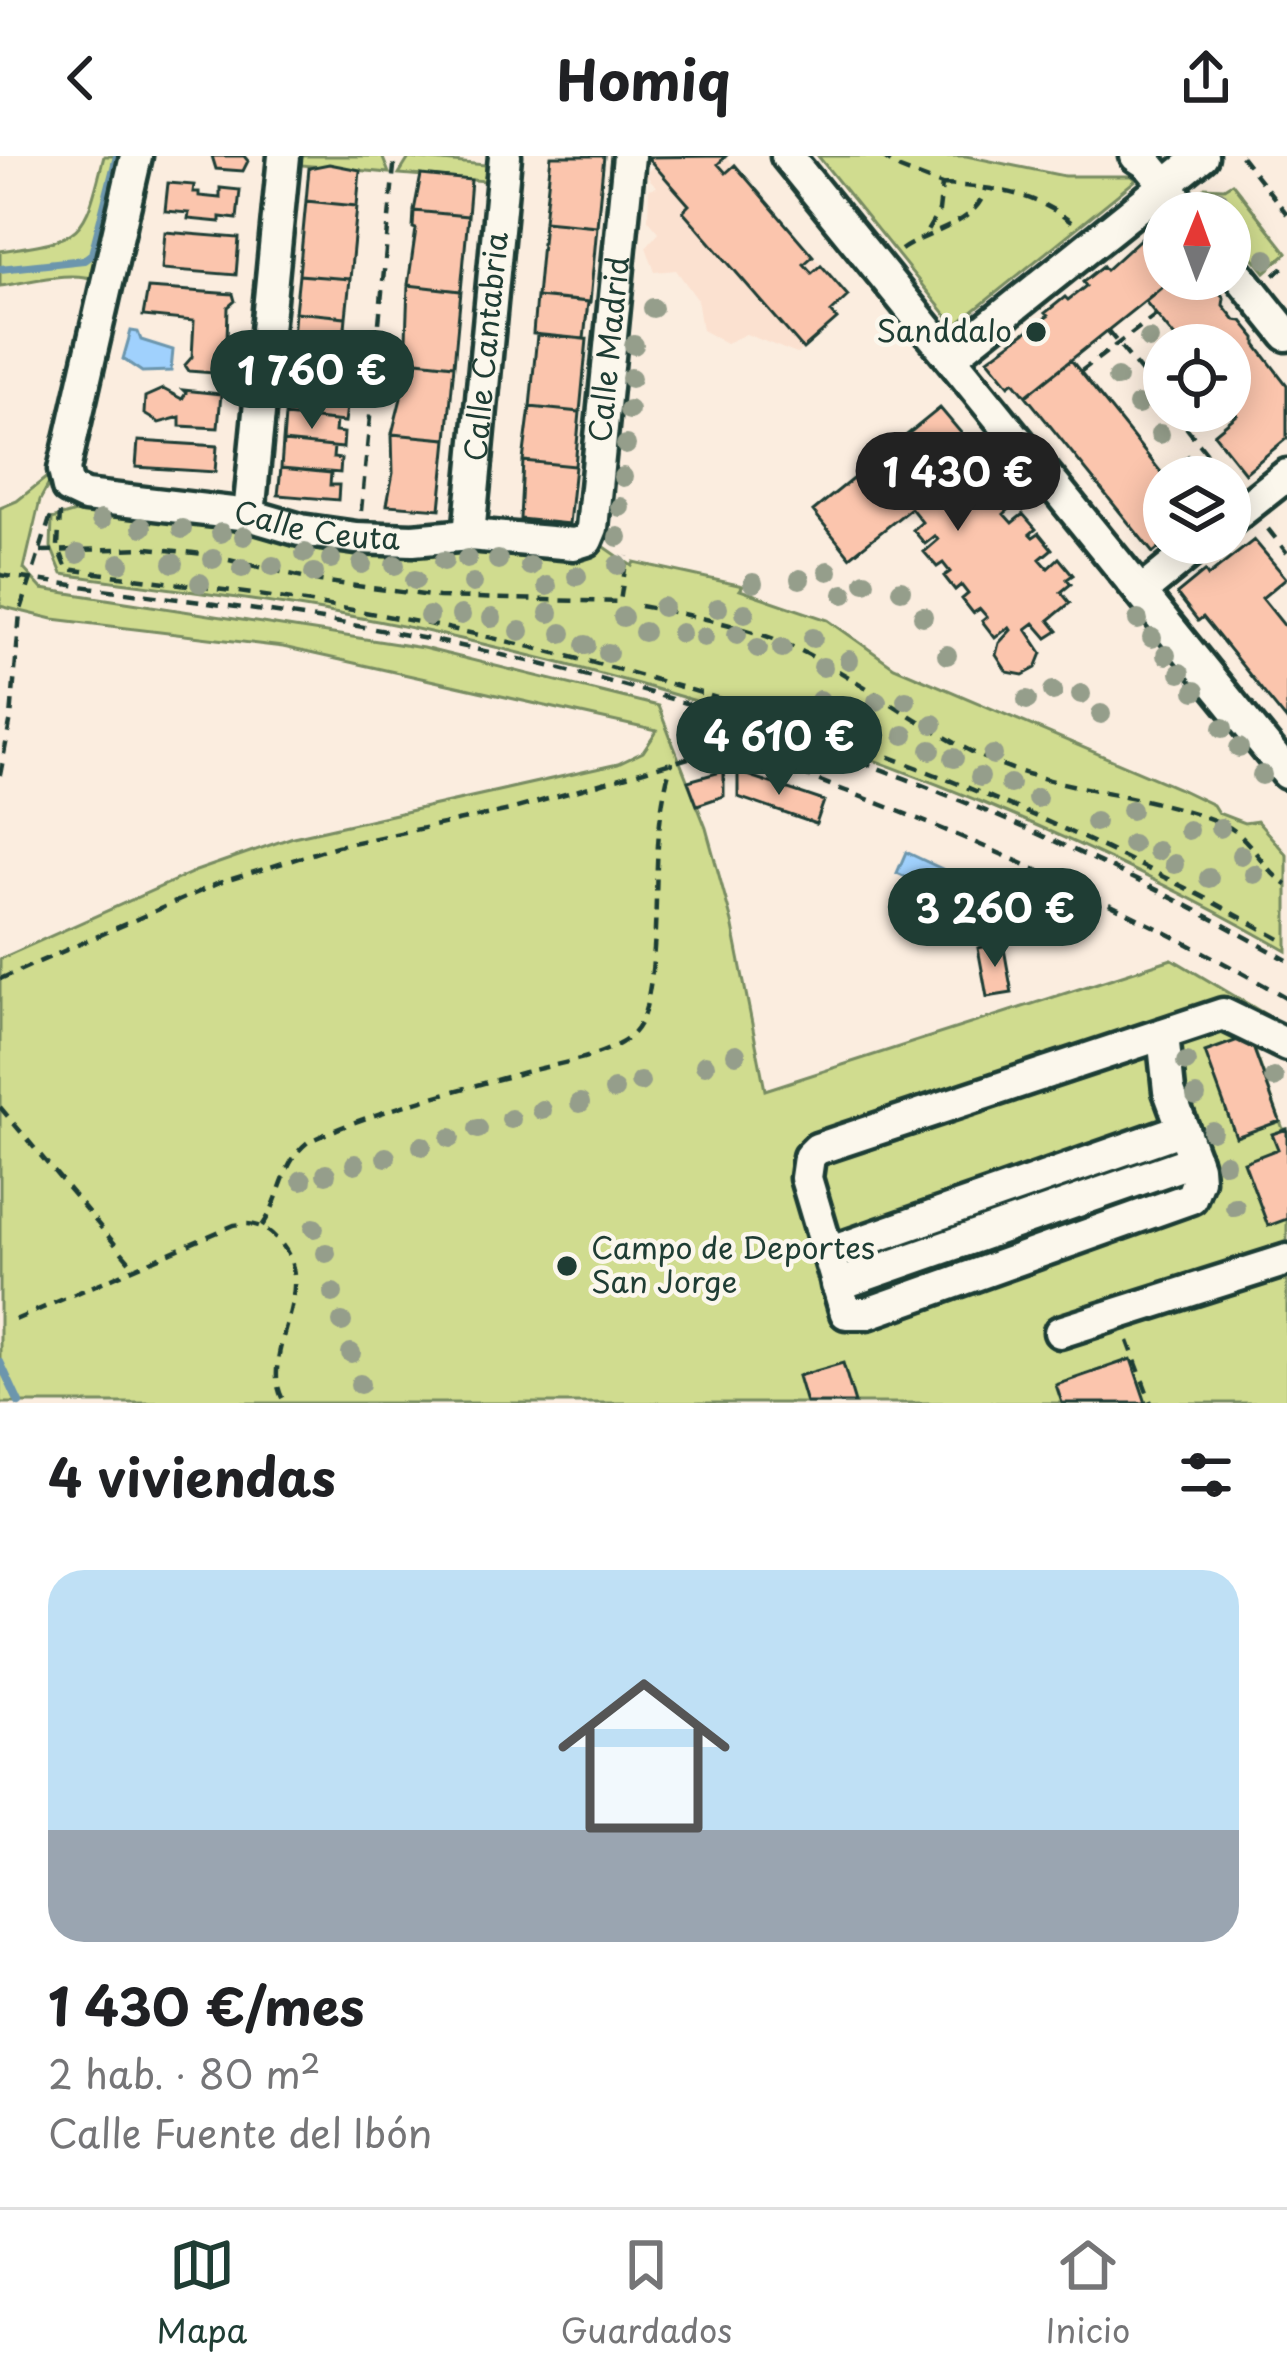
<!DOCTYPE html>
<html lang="es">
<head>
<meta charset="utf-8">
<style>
  :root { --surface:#fff; --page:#f6f6f6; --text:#202124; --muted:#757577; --line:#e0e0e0; --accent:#1f3d34 }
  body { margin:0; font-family:"Playpen Sans",sans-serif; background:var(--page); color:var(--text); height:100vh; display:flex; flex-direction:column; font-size:45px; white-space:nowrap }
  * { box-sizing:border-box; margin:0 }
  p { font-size:39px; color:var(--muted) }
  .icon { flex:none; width:66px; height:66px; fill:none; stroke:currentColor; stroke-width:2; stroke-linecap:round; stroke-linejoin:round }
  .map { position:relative; height:1247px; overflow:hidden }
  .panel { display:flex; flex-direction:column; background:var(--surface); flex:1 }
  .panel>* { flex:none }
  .needle { width:78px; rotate:1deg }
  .controls { position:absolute; left:1143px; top:36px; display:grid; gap:24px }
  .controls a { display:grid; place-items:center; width:108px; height:108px; border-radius:50%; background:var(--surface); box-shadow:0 6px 30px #0003; font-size:60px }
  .price { position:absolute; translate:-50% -102px; padding:0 27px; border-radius:42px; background:var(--accent); color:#fff; font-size:39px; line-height:78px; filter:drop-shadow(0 3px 6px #0008) }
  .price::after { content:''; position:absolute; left:50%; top:72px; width:36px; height:27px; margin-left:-18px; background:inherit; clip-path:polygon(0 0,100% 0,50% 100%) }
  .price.selected { background:#222; color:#fff }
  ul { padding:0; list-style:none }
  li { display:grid; align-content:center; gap:24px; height:636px; padding:0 48px }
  li span { display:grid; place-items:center; height:372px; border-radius:36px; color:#555 }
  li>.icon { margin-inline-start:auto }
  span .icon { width:216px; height:216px; fill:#fffc; stroke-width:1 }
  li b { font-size:51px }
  h2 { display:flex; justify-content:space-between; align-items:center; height:144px; padding:0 48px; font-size:51px }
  header { display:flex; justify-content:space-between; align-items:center; height:156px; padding:0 48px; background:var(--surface); font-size:54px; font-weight:700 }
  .tabs { display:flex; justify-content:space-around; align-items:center; height:168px; border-top:3px solid var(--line); background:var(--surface); font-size:33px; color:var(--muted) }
  .tabs a { display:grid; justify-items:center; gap:6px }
  .tabs .selected { color:var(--accent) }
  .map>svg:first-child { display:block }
  .built { fill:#fbe1d0 }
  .green { fill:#d0dc8f; stroke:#788c62; stroke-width:3 }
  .water { fill:#a0d1fd; stroke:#6c96ad; stroke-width:3 }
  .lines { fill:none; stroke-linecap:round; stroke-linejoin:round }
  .stream { stroke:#6c96ad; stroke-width:8 }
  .building { fill:#fbc5ad; stroke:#1f3d34; stroke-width:3 }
  .minor-casing { stroke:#1f3d34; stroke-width:39 }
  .path { stroke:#1f3d34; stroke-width:4.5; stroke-dasharray:12 9; stroke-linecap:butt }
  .minor { stroke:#fbf7ec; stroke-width:30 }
  .tree { fill:#959e8b }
  .poi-dot { fill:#1f3d34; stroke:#fbf7ec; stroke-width:4.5 }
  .labels { text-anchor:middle; stroke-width:9; stroke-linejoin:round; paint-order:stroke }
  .poi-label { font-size:30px; fill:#1f3d34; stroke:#fbf7ec; text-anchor:end }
  .street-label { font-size:30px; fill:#1f3d34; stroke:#fbf7ec }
</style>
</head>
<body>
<header><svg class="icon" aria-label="back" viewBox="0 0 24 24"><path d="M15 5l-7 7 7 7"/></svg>Homiq<svg class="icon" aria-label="share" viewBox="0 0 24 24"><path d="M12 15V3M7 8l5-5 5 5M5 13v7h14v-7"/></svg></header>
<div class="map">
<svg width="1287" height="1247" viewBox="0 0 1287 1247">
  <rect width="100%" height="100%" fill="#fbeddf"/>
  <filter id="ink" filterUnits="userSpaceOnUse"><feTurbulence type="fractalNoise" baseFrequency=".00833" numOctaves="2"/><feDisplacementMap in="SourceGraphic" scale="24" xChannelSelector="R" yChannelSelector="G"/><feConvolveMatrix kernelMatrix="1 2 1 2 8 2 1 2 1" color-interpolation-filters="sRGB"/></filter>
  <g filter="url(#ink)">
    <!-- built -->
    <path class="built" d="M648,0H726L848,140L831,155L837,163L797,198L746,178L726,187L702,174L697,143L676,114L655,116L646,91L659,76L648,63L649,33L657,31L645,18L654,9Z"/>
    <!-- green -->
    <path class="green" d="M104,0H128L100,125C70,113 31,126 0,130V95C84,83 84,81 104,0Z
      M302,0H382L389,17L301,9Z
      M818,0H966L1064,20H1132L1136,24L955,170Z
      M409,2L486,9L485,25L399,18Z
      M1232,27L1287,97L1265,116L1230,73V57H1217L1202,39L1205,31L1224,32Z
      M57,313L40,344L24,413L42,433L423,492L658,550L706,672L732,766L765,934L1172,803L1273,863L1278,870L1250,881L1283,973H1287V1247H0V803L196,715L293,681L618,608L643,596L657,575L283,491L53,463L0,450V352L17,345Z
      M82,354L246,372L355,397L413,398L470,393L574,402L587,401L602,389L632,410L634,406L743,430L740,434L828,464L894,511L1178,632L1213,649L1218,657L1244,667L1257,665L1287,699V795C1019,642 731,542 430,476C309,449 184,435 62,418L51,391L52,363Z"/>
    <!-- water -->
    <path class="water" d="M131,175L138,176L141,184L173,194L171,215L142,216L123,203Z
      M906,696L942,713L933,733L897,717Z"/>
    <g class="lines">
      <!-- stream -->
      <path class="stream" d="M0,113L84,104L92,98L117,0
        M0,1206L19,1247"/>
    </g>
    <!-- building -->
    <path class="building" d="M212,0H244L248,5L243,15L216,13Z
      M551,0H604L597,70L544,65Z
      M726,0L718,8L726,17L735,9L813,100L804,108L812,117L821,109L848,140L831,156L837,163L803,193L683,55L689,49L647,1Z
      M329,8L360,14L357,50L306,45L309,12Z
      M421,19L471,24L468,60L414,55Z
      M168,27L194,29L193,36H199V40L220,42V32L240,34L237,63L220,61V66L188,63L189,57L165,55Z
      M306,45L357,50L350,123L299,119Z
      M414,55L468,60L461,135L408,129L416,73L413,72Z
      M1161,64L1164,68V123H1172L1026,240L1014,225L1009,229L988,203L1048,160L1045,157L1065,141L1068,144L1086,130L1083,126L1103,110L1106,114Z
      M544,65L597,70L590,146L537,141Z
      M165,76L239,82L236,119L162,113Z
      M299,119L350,123L346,161L295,156Z
      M1172,123H1209L1224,142L1223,149L1235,164L1242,165L1256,182V189L1287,229V282L1245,317L1214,278L1237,259L1230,250V189H1181L1145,145Z
      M408,129L461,135L454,209L399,203L402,184H406Z
      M148,132L233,138L235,145L228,151L226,218L189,215L185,209L192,201L194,165L143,160Z
      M536,141L588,146L584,183L533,178Z
      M295,156L346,161L345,172L354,173L353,188L293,182Z
      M537,179L587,183L580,256L530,251Z
      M293,182L344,187L343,198L352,199L350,214L290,208Z
      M399,203L454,209L447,283L392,278L401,242Z
      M1071,204L1164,320L1188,300L1205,321H1164L1165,387L1153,397L1026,240Z
      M290,208L341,213L340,224L349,225L348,240L288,234Z
      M163,233L182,243L186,237L183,234L221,238L218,272L180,270V261L159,267L144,258L145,241Z
      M288,234L339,239L338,250L347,251L345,266L285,260Z
      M530,251L580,256L575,310L523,305Z
      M940,252L978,297L953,318L965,332L987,314L999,328L994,332L996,336L1002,331L1015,348L1004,358L1012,367L1023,358L1036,373L1030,378L1033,381L1039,377L1052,393L1040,403L1048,412L1059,402L1073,419L1067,423L1071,428L1061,436L1070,447L1049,464L1058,475L1047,482L1034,467L1026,473L1042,497L1036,512L1023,519L1007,516L996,499L999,487L1011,474L1009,471L995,482L982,465L987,461L980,453L973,457L962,443L968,438L961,429L955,434L944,420L950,416L943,407L937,411L924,396L938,384L935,380L925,388L913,374L922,366L911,352L850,401L813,355Z
      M285,260L336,265L335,276L344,277L343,292L283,286Z
      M392,278L447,283L440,353L387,349L393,317Z
      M138,285L217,290L215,316L136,311Z
      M283,286L334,291L333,302L341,303L340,317L281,312Z
      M523,305L575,310L569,368L520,363Z
      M281,312L331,317L330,329H339L338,344L278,339Z
      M1254,384L1286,422L1262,442L1287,473V565L1203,461L1198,465L1177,438L1205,415L1208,420Z
      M724,615V640L697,649L688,625Z
      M738,616L824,645L816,668L738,641Z
      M1003,787L1012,837L987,841L978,792Z
      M1249,880L1280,965L1236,981L1205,896Z
      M1287,973V1063L1268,1070L1244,1006L1278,993L1272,978Z
      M1131,1203L1146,1247H1062L1056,1229Z
      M843,1207L855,1247H806L798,1220Z"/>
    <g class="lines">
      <!-- minor casing -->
      <g class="minor-casing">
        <g id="minor">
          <path id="s1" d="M136,0L64,314L68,332L85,340L249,359L300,374L356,382L413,384L469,379L574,388L587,384L592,372L629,0"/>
          <path d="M787,0L1287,617"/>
          <path d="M1136,0L1148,8L1189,57"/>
          <path d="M1230,108L1287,179"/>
          <path d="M951,201L1202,0"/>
          <path d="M249,359L284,0"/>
          <path d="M1230,364L1287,319"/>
          <path id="s2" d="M469,379L505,0"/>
          <path d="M1141,436L1201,387"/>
          <path d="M1163,878L1169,935L1197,1011L1198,1024L1191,1042L868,1157H846L806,1022L809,1001L817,993L1223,858L1287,889"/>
          <path d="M828,1097L1183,973"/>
          <path d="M837,1129L1195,1004"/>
          <path d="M1060,1176L1287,1104"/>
        </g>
      </g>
      <!-- path -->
      <path class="path" d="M881,0L900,13L942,29L939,55L926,77
        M1241,0L1287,58
        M942,29C990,31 1032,35 1071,66
        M901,94C928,75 978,68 985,33
        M1274,119L1287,109
        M1108,175L1164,244
        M1080,216L1156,159
        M1173,255L1226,321
        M361,355L395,0
        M60,357L58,390L67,413C188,429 309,444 428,468C729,530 1020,635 1287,787
        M1268,373L1287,397
        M41,395L148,392L203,398L320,425L438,441L620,446L627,400
        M0,419C141,439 282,454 422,482C726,542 1018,651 1287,804
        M640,450C685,458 731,467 774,483C845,511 906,562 974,597C1051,636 1142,634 1221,667C1252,680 1260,712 1287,729
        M0,619L11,562L20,457L53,353
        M0,823L219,727L337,690L510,654L706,597C754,594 802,619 846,635C999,692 1146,762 1287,842
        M0,951L135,1112
        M262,1070C282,1043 280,1008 308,986C372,955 455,935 525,916C556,908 593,903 621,887C635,879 642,867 646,851C664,771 647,685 672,606
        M15,1164L234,1069C253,1066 264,1069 277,1083C325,1131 254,1200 285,1247
        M1128,1185L1151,1247"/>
      <!-- minor -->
      <use href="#minor" class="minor"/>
    </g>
    <!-- trees -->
    <g class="tree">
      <circle cx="1218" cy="43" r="10"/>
      <circle cx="1242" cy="73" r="10"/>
      <circle cx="1266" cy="103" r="10"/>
      <circle cx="653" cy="152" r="10"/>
      <circle cx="1149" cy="183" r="10"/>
      <circle cx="634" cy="189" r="10"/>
      <circle cx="631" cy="222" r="10"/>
      <circle cx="1117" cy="222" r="10"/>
      <circle cx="1138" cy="249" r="10"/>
      <circle cx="629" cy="254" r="10"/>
      <circle cx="1160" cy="278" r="10"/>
      <circle cx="626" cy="289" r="10"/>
      <circle cx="623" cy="321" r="10"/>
      <circle cx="620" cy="351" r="10"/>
      <circle cx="101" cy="364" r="10"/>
      <circle cx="142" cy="371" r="10"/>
      <circle cx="182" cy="373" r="10"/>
      <circle cx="221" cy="377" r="10"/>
      <circle cx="244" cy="380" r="10"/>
      <circle cx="618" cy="381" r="10"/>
      <circle cx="305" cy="397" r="10"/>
      <circle cx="78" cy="398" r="10"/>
      <circle cx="213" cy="403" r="10"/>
      <circle cx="331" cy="403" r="10"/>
      <circle cx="467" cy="403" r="10"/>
      <circle cx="498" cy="404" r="10"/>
      <circle cx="444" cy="405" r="10"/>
      <circle cx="120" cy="407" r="10"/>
      <circle cx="173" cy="407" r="10"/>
      <circle cx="362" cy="408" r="10"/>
      <circle cx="395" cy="409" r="10"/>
      <circle cx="618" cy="409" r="10"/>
      <circle cx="273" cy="410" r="10"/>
      <circle cx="530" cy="410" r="10"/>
      <circle cx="242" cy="412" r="10"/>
      <circle cx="828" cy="415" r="10"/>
      <circle cx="314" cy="417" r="10"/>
      <circle cx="577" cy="420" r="10"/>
      <circle cx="800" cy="423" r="10"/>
      <circle cx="415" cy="424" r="10"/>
      <circle cx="865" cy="426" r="10"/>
      <circle cx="200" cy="427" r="10"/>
      <circle cx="473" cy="427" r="10"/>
      <circle cx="753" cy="427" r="10"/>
      <circle cx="547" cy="430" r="10"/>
      <circle cx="901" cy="434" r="10"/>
      <circle cx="844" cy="438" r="10"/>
      <circle cx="663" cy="451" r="10"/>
      <circle cx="718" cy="452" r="10"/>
      <circle cx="549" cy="457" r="10"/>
      <circle cx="745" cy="457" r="10"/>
      <circle cx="461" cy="459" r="10"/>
      <circle cx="429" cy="460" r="10"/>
      <circle cx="923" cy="460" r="10"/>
      <circle cx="623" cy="461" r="10"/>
      <circle cx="492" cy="462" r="10"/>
      <circle cx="1138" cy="464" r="10"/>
      <circle cx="520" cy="475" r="10"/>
      <circle cx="644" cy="476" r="10"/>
      <circle cx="562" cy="477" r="10"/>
      <circle cx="681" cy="477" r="10"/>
      <circle cx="737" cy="478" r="10"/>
      <circle cx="704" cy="481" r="10"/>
      <circle cx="813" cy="482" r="10"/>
      <circle cx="1152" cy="482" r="10"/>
      <circle cx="586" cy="489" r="10"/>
      <circle cx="758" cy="492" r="10"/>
      <circle cx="782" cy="492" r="10"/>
      <circle cx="608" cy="497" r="10"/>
      <circle cx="947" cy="499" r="10"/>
      <circle cx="1166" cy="499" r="10"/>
      <circle cx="849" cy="504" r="10"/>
      <circle cx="823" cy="511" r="10"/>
      <circle cx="1180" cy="517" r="10"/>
      <circle cx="1053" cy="535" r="10"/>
      <circle cx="1195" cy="535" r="10"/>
      <circle cx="1081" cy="538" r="10"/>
      <circle cx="820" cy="544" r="10"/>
      <circle cx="906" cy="544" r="10"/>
      <circle cx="1027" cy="544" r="10"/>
      <circle cx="877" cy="545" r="10"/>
      <circle cx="1101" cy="558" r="10"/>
      <circle cx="933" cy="568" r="10"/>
      <circle cx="1223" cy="572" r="10"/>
      <circle cx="904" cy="579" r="10"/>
      <circle cx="1239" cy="592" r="10"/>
      <circle cx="931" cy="594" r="10"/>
      <circle cx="993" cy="599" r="10"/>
      <circle cx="954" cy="602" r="10"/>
      <circle cx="1262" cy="619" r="10"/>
      <circle cx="980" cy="621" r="10"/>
      <circle cx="1010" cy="628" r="10"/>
      <circle cx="1037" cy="642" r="10"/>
      <circle cx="1131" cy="654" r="10"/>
      <circle cx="1095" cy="666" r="10"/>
      <circle cx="1220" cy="672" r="10"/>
      <circle cx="1188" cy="674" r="10"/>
      <circle cx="1132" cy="688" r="10"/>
      <circle cx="1157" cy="695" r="10"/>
      <circle cx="1241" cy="699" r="10"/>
      <circle cx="1174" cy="708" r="10"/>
      <circle cx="1254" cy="718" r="10"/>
      <circle cx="1209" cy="722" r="10"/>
      <circle cx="736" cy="898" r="10"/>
      <circle cx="1186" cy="906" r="10"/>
      <circle cx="705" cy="909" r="10"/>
      <circle cx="1274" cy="922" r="10"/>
      <circle cx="640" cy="926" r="10"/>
      <circle cx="614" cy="934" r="10"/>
      <circle cx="1196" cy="940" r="10"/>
      <circle cx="580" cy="947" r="10"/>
      <circle cx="542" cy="954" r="10"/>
      <circle cx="511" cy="963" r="10"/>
      <circle cx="478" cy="973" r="10"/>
      <circle cx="1212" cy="975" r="10"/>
      <circle cx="450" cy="982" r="10"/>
      <circle cx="422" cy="990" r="10"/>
      <circle cx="386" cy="1001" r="10"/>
      <circle cx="1225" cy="1007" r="10"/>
      <circle cx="355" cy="1008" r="10"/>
      <circle cx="326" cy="1018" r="10"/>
      <circle cx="302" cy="1024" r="10"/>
      <circle cx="1235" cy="1051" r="10"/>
      <circle cx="314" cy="1072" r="10"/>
      <circle cx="326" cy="1097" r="10"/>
      <circle cx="333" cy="1137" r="10"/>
      <circle cx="342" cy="1166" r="10"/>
      <circle cx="351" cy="1197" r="10"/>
      <circle cx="360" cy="1228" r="10"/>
    </g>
  </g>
  <!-- markers -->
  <g class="poi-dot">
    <circle cx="1036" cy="176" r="12"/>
    <circle cx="567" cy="1110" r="12"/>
  </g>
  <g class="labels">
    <!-- poi labels -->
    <g class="poi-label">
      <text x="1012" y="186">Sanddalo</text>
      <text x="591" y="1103" text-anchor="start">Campo de Deportes<tspan x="591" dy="34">San Jorge</tspan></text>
    </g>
    <!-- street labels -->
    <g class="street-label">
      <text dy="10" stroke="none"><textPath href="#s2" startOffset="189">Calle Cantabria</textPath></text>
      <text dy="10" stroke="none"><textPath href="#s1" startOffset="1059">Calle Madrid</textPath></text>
      <text dy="10" stroke="none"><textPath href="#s1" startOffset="594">Calle Ceuta</textPath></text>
    </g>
  </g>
</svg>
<div class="controls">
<a><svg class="needle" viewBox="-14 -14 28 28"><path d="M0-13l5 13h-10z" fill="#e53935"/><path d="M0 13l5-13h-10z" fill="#757577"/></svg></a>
<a><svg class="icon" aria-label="locate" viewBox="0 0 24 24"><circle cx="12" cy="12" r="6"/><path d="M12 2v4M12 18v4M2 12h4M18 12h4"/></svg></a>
<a><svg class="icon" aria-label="layers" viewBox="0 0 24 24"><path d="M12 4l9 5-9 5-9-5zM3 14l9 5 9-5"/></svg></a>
</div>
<b class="price" style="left:312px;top:276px">1 760 €</b>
<b class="price selected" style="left:958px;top:378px">1 430 €</b>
<b class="price" style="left:779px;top:642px">4 610 €</b>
<b class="price" style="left:995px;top:814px">3 260 €</b>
</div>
<section class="panel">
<h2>4 viviendas<svg class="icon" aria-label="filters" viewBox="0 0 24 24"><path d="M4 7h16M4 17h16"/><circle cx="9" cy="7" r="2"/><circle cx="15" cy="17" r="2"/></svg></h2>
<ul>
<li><span style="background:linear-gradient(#bfe0f5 70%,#9aa5b1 0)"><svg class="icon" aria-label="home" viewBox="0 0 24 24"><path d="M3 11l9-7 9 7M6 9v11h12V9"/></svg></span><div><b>1 430 €/mes</b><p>2 hab. · 80 m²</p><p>Calle Fuente del Ibón</p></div></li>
</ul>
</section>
<nav class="tabs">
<a class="selected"><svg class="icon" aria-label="map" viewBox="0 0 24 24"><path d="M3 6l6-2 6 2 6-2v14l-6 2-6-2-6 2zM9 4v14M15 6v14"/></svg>Mapa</a>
<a><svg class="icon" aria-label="saved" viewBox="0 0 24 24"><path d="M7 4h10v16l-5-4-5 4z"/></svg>Guardados</a>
<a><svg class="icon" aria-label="home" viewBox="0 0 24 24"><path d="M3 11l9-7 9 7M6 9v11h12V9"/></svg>Inicio</a>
</nav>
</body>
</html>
